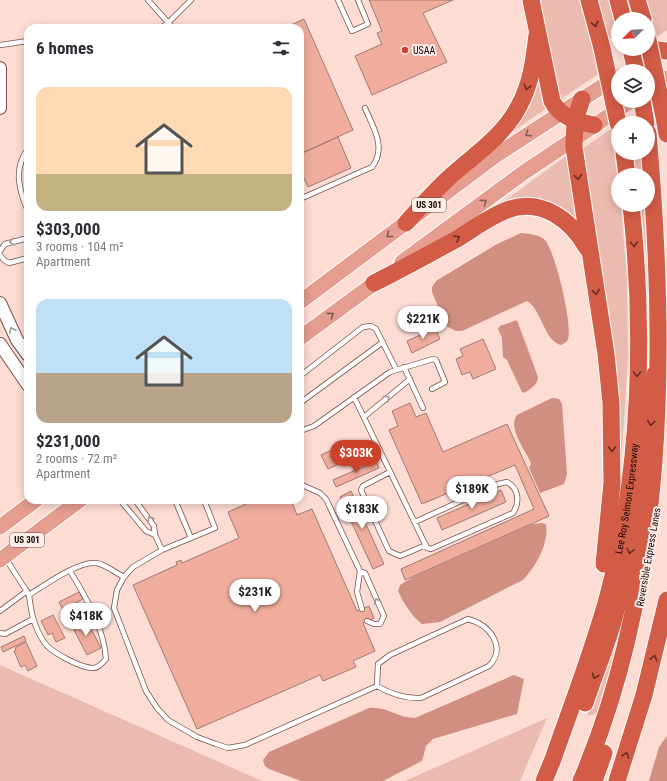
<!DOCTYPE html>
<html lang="en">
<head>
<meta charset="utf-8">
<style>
  :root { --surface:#fff; --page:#f2f2f3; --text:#2b2b33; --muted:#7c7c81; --accent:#cc4129 }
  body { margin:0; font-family:"Roboto Condensed",sans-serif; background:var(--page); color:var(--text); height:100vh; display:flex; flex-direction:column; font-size:15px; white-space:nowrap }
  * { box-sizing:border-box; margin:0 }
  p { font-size:13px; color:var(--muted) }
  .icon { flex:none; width:22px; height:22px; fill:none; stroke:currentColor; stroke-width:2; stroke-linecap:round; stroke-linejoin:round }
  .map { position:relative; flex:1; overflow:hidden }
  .details { position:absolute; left:24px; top:24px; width:280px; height:480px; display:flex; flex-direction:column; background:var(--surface); border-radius:12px; box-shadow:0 2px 10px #0003 }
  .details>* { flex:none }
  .needle { width:26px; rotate:246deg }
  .tools { position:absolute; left:611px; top:12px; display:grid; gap:8px }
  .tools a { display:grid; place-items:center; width:44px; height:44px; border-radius:50%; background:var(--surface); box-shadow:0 2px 10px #0003; font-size:20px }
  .price { position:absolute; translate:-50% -34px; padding:0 9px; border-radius:14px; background:#fff; color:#222; font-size:13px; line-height:26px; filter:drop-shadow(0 1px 2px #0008) }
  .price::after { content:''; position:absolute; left:50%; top:24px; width:12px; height:9px; margin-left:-6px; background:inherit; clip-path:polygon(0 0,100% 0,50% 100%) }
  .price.active { background:var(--accent); color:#fff }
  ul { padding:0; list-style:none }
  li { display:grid; align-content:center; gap:8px; height:212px; padding:0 12px }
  li span { display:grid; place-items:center; height:124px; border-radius:12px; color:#555 }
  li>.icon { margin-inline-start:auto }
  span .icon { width:72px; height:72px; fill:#fffc; stroke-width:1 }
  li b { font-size:17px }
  h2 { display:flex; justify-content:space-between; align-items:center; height:48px; padding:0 12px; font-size:17px }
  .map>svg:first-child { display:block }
  .green { fill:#ecbbb0 }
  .water { fill:#d18f81 }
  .building { fill:#f0ac9d; stroke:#a17b73 }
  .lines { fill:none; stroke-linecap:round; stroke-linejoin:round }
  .service-casing { stroke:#75524a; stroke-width:6 }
  .tertiary-casing { stroke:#75524a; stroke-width:14 }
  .primary-casing { stroke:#fff; stroke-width:17 }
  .motorway-casing { stroke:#fff; stroke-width:19 }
  .service { stroke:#fff; stroke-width:4.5 }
  .tertiary { stroke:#fff; stroke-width:12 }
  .primary { stroke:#e59d90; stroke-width:15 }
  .motorway { stroke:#d35c46; stroke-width:17 }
  .motorway-bridge-casing { stroke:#fff; stroke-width:19; stroke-linecap:butt }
  .motorway-bridge { stroke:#d35c46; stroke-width:17 }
  .oneway { stroke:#6a2d22 }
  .oneway2 { stroke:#875a51 }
  .oneway3 { stroke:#a19c9b }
  .poi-dot { fill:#cc4129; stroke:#feede9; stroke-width:1.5 }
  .labels { text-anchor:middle; stroke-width:4; stroke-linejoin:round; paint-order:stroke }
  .shield { fill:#feede9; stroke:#5a4c49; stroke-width:1 }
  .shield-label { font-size:9px; font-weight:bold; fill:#140705 }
  .poi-label { font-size:10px; fill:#140705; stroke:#feede9; text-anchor:start }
  .street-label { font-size:10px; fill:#140705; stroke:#feede9 }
</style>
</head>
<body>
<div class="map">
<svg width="667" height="781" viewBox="0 0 667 781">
  <rect width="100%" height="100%" fill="#fddcd4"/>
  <!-- green -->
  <path class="green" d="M535,0H579L600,73L559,100Z
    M598,0H609L618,34L607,41Z
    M647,0H667V30L657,37Z
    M539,71L547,108L502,139Z
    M611,129L618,182V205H621L627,278L628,357L621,464H616L579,151Z
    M631,153H642L646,175H636Z
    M570,155L583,227L499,205L566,156Z
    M641,205H648L652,335H649L647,265Z
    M624,602L627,614L598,713L587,716Z
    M0,665L262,781H0Z
    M547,718L520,781H405Z"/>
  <!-- water -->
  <path class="water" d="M521,233C528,234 539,234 545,240C555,251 573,325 568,339C567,342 564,343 561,345C544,341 542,310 527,301L462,331H456L446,326L432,292V287L436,281L497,244Z
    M517,320L538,377C538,385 530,389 524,393L522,392L507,360L503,357L502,338L498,329L500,326Z
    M552,398L559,399L562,404L567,474L564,484L540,493L529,468L531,464L529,459C523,447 508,427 517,415Z
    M542,523L546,524C549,544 536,566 523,580L440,622L422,624C411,615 404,604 398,591L400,585L413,577L532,524Z
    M514,675L524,679L517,714L433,739L426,746L422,761L383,781H301L269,769L265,766L263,760L269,752L369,708C386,706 398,718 415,718Z
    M667,736V781H649L659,747Z"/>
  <!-- building -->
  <path class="building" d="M369,0H453L423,13L447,62L372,95L355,56L382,44L377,33L382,31Z
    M304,19L353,130L300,154V28H284Z
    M338,137L351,168L308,187L300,170V154Z
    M435,328L440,339L412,353L407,341Z
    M483,339L496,369L473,379L470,372L462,375L456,359L463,356L460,349Z
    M410,403L416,417L426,413L443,452L507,424L549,516L405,580L401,569L534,509L515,465L422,504L389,430L398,426L392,411Z
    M360,441L365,452L328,469L321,455L347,443L349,446Z
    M376,461L379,468L336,487L333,480Z
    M501,490L506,502L442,530L437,518Z
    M351,491L384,564L373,569L340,497Z
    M255,500H291L297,515L312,509L357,611L369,606L374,618L363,623L375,651L353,661L356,667L323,681L320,675L197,729L133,585L177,565L176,562L181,560L182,563L239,538L228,512Z
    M79,592L83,599L63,610L59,602Z
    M53,615L65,638L56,642L52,633L48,635L41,621Z
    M86,619L101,648L87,655L72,626Z
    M24,636L26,641L3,652L1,647Z
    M26,642L37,666L28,671L25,665L21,667L20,665L14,651L16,650L15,648Z"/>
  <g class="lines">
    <!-- service casing -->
    <g class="service-casing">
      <path id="service" d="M148,0L173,28
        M338,0L352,31L368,24L358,0
        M161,28L168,23L191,0
        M0,45L28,41
        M28,149C13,168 19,191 28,211
        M300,199L372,167C387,148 373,127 365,108
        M0,251L5,244L24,239L28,240
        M0,255L4,260L9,263L28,258
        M404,367L423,408
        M300,376L363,327L371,326L376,329L396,369
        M354,397L427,548L431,549L513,513C520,502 519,489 507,482L498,484L415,522
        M300,403L383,342
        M364,417L410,379
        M300,431L314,426L390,372L433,359L436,360L445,382L432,389
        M390,472L363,486L361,490L389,551L400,556L426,545
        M300,484L320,493L326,499L360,571
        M120,500L146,531L155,535L154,526L135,500
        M175,500L191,538
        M204,500L215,528L162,550L133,567L124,577L117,590L114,608L146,691L157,708L168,720L197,737L216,744L228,748L245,745L377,686
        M155,535L162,550
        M6,559L29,595C45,585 78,561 96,563C105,564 116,573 124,577
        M29,595C31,612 34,627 44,642C50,652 81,668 93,668C99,668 102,663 106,659C104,628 86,597 70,571
        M362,609L357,592L360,571L365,573L384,616L380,624H374L367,621
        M0,611L27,591
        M468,619C490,625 507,647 489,666L421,698C405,699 391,694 377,686L378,664L390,655Z
        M0,633L5,634L33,619"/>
    </g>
    <!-- tertiary casing -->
    <g class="tertiary-casing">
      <path id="tertiary" d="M0,68V108
        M0,303L17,340L28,355
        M0,344L28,385"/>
    </g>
    <!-- primary casing -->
    <g class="primary-casing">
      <path id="primary" d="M648,90L667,78
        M402,262L523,173L631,101
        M300,302L495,156L618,76
        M300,338L383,277
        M0,527L36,500
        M0,560L80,500"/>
    </g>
    <!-- motorway casing -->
    <g class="motorway-casing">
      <g id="motorway">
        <path d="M531,0L552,101C560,117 577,122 594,125"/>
        <path d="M589,0L602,48"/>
        <path d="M618,0L623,19"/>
        <path d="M637,0L643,19"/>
        <path d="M658,50L667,51"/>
        <path d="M582,99L575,120L574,147L606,354L611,403L612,483L604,564"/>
        <path d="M642,101L646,123"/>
        <path d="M664,117L667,134"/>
        <path d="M624,153L627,175"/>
        <path d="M406,223C421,206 436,189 453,174C477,153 504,135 519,106C531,84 534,60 537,35"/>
        <path d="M374,283C402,269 429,254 457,239C473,229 489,217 507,210C541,197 571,220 587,248"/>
        <path d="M585,703C594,676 605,650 613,622C636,542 649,458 655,374"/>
        <path id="s1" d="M544,781L553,759C572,704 594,649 609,592C641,469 645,331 631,205"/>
        <path d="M581,781C667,580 667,348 648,133"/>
        <path d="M594,781L604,753"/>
        <path d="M617,781L644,695L667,600"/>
      </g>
    </g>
    <!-- service -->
    <use href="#service" class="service"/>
    <!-- tertiary -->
    <use href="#tertiary" class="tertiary"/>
    <!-- primary -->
    <use href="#primary" class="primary"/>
    <!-- motorway -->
    <use href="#motorway" class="motorway"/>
    <!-- motorway-bridge casing -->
    <g class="motorway-bridge-casing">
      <path id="motorway-bridge" d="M648,40L664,117
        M602,48L618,123
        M631,49L636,71"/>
    </g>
    <!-- motorway-bridge -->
    <use href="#motorway-bridge" class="motorway-bridge"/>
  </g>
  <!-- one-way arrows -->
  <defs><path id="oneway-chevron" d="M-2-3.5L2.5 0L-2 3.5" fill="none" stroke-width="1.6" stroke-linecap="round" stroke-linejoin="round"/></defs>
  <g class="oneway">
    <use href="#oneway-chevron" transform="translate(595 24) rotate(75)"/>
    <use href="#oneway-chevron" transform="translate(527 87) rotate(108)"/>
    <use href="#oneway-chevron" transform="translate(578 177) rotate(82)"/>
    <use href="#oneway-chevron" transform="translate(457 238) rotate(-30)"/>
    <use href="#oneway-chevron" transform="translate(634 244) rotate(87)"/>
    <use href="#oneway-chevron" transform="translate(596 292) rotate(81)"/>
    <use href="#oneway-chevron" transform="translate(637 374) rotate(92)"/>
    <use href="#oneway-chevron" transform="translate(651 423) rotate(98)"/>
    <use href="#oneway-chevron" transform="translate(612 449) rotate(89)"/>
    <use href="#oneway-chevron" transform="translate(630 551) rotate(103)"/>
    <use href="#oneway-chevron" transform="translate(654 658) rotate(-76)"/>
    <use href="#oneway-chevron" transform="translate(595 676) rotate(110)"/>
    <use href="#oneway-chevron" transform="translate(626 755) rotate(-71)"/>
  </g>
  <g class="oneway2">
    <use href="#oneway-chevron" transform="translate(528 134) rotate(146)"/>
    <use href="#oneway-chevron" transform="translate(484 202) rotate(-37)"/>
    <use href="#oneway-chevron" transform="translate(389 235) rotate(143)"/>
    <use href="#oneway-chevron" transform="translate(331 315) rotate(-37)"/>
  </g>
  <g class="oneway3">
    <use href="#oneway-chevron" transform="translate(12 242) rotate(166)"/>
    <use href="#oneway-chevron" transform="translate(12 330) rotate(-117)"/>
    <use href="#oneway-chevron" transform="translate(387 398) rotate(-39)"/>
    <use href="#oneway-chevron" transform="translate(150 519) rotate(-125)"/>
    <use href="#oneway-chevron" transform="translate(377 601) rotate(-114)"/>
  </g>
  <!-- markers -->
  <circle class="poi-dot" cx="405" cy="50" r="4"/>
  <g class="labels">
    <!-- shield labels -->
    <g class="shield">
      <rect x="412" y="198" width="34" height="14" rx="3"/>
      <rect x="10" y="533" width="34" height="14" rx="3"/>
    </g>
    <g class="shield-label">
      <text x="429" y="208">US 301</text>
      <text x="27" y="543">US 301</text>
    </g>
    <!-- poi labels -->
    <g class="poi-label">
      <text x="413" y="54">USAA</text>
    </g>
    <!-- street labels -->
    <g class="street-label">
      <text dy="4" stroke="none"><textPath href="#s1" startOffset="295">Lee Roy Selmon Expressway</textPath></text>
      <text transform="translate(648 557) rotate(-80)" y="4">Reversible Express Lanes</text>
    </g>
  </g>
</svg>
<div class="tools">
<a><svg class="needle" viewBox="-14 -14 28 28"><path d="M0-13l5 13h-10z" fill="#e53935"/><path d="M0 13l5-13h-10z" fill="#7c7c81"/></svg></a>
<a><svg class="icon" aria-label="layers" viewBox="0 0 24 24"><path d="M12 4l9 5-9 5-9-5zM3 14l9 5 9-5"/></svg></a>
<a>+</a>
<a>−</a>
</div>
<b class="price" style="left:423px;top:340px">$221K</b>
<b class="price active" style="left:356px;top:474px">$303K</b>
<b class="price" style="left:472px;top:510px">$189K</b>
<b class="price" style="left:362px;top:530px">$183K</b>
<b class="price" style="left:255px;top:613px">$231K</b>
<b class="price" style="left:86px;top:637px">$418K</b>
<section class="details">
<h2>6 homes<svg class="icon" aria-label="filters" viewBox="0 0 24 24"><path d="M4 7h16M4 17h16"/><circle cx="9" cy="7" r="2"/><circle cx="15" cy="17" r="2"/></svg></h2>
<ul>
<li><span style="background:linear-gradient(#ffd9b3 70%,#c2b280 0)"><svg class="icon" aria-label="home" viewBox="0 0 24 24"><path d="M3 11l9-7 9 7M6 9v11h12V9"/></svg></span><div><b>$303,000</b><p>3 rooms · 104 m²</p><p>Apartment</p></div></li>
<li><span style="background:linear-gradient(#bfe0f5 60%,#b9a48a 0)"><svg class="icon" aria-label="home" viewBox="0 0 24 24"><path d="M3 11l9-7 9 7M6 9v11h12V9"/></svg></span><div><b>$231,000</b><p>2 rooms · 72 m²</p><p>Apartment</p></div></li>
</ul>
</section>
</div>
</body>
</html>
